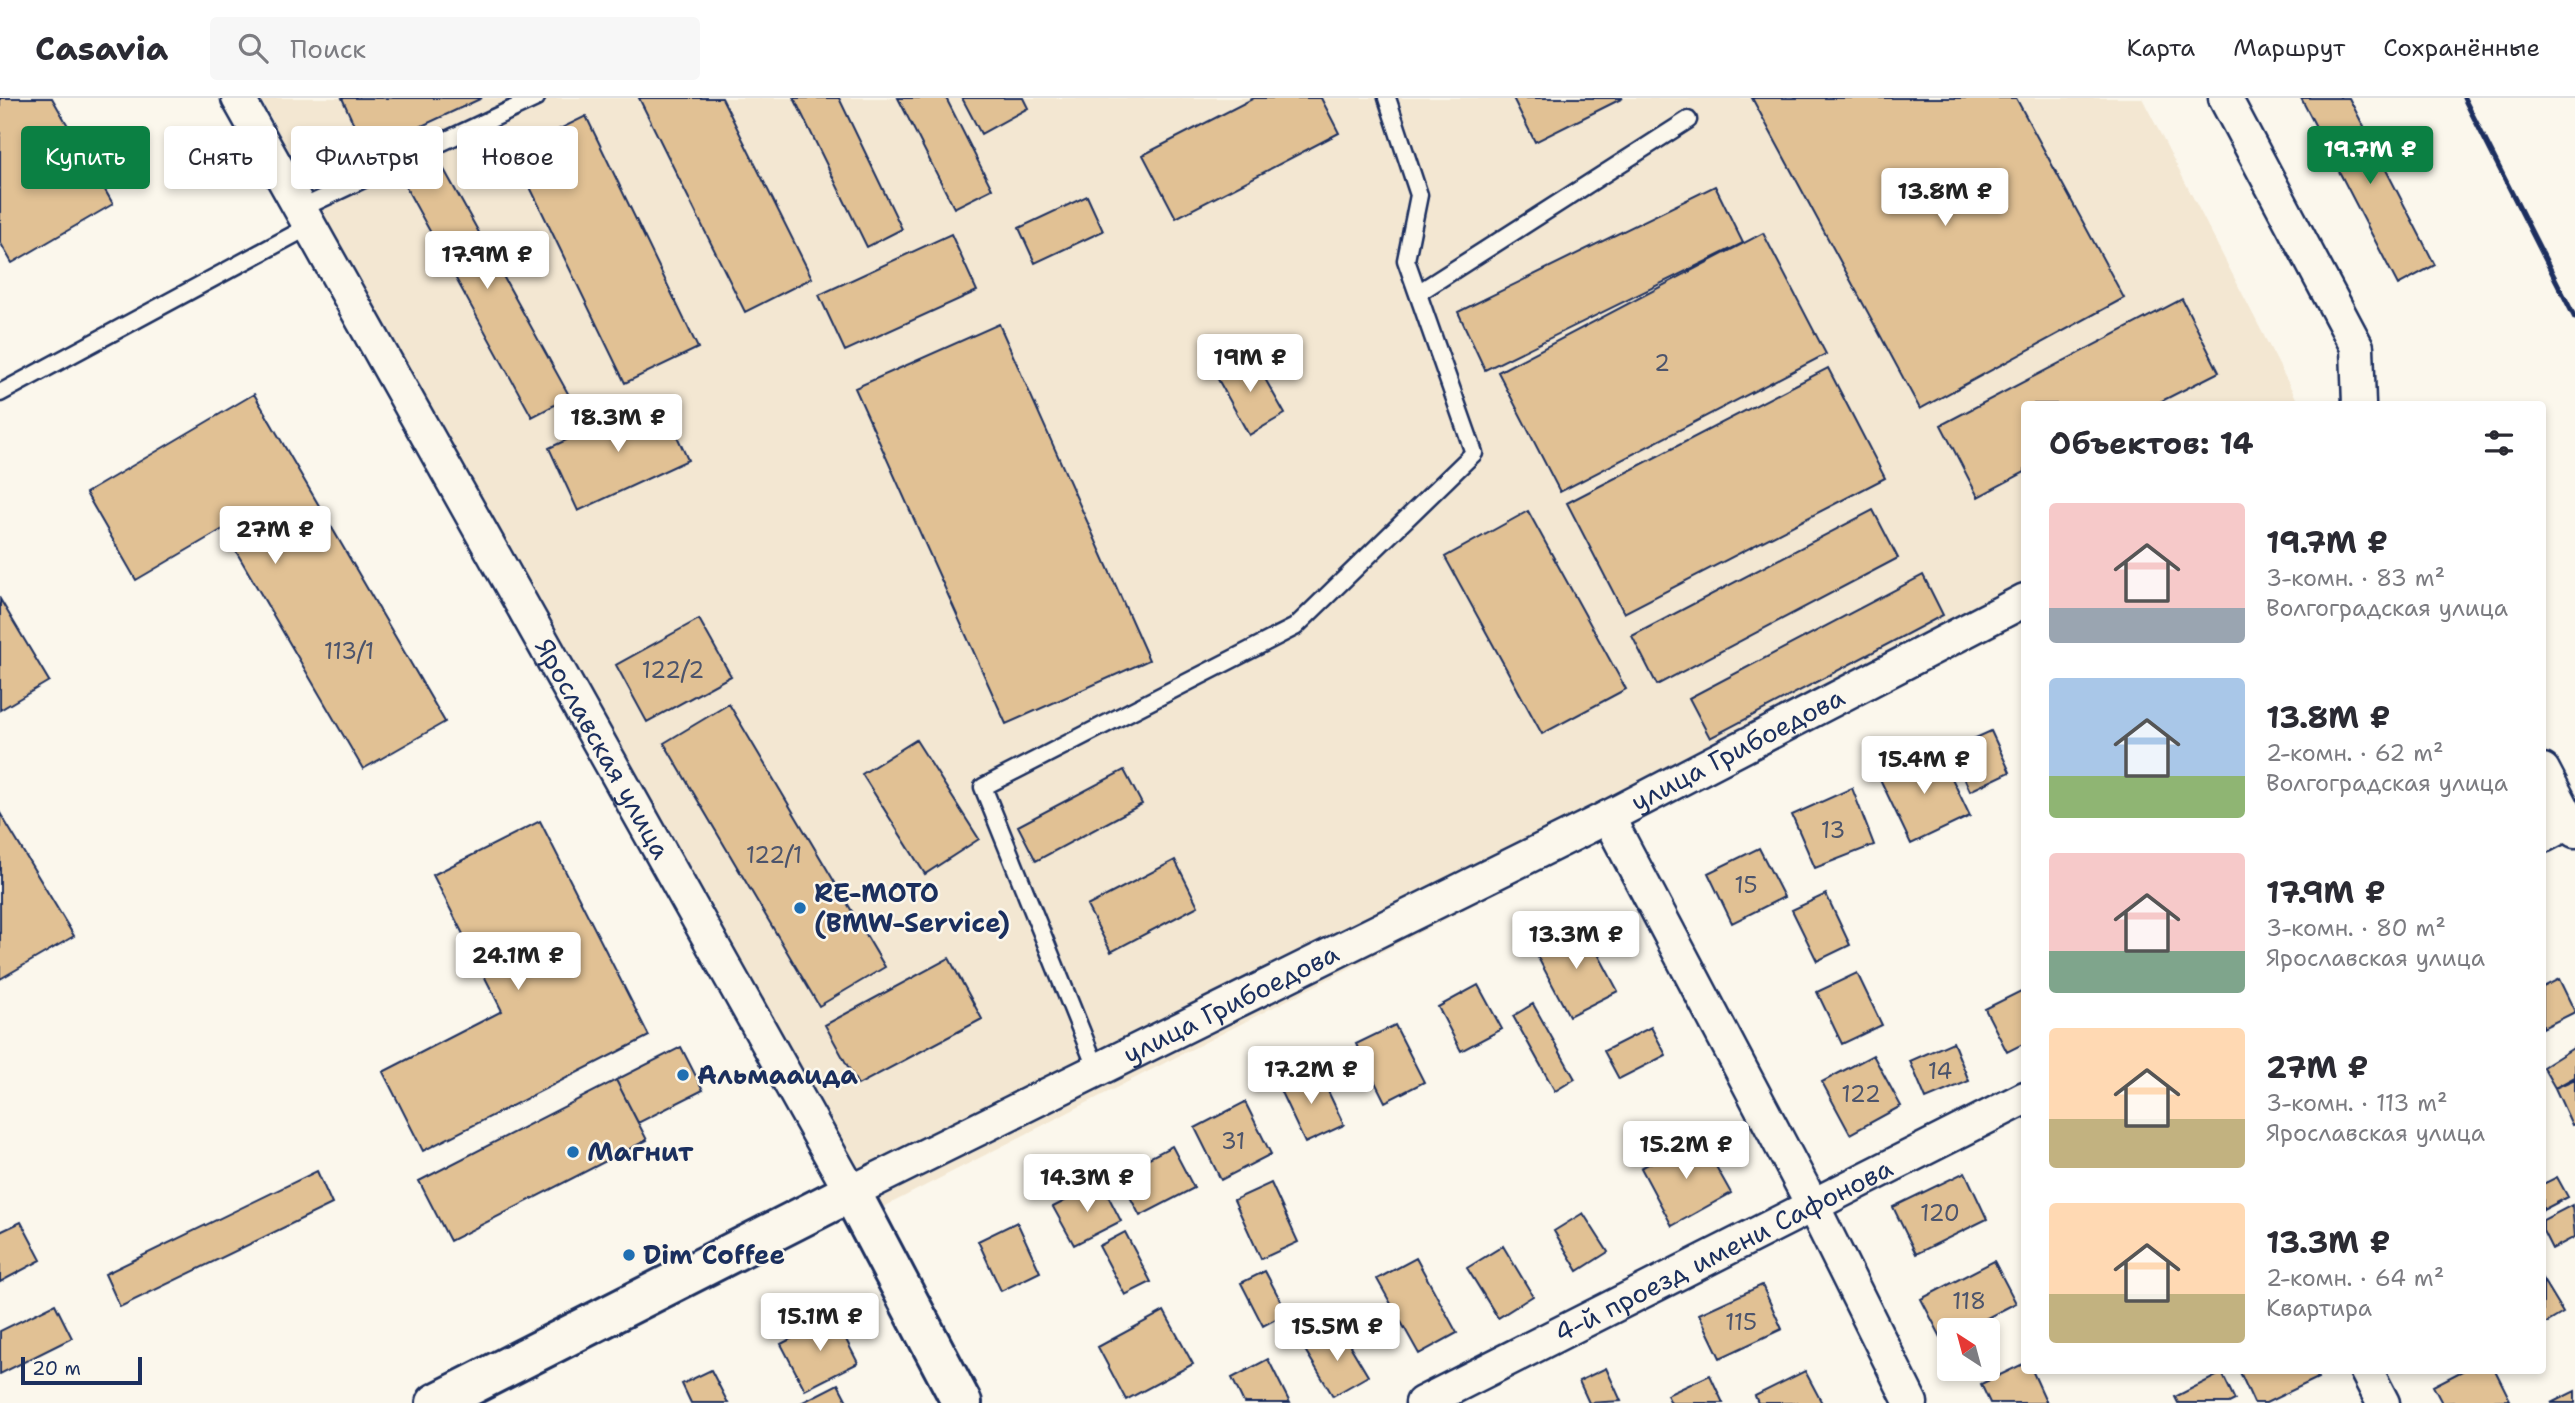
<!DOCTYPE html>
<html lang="ru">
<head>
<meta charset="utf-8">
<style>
  :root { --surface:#fff; --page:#f7f7f7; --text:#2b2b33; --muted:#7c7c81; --line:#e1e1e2; --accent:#0b8043 }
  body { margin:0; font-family:"Shantell Sans",sans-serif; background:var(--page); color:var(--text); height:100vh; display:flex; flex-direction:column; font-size:26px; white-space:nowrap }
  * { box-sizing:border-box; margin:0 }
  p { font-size:23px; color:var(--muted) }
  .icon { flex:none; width:38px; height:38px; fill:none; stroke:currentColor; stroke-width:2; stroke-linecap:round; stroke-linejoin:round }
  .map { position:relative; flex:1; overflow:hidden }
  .details { position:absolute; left:2021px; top:303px; width:525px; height:973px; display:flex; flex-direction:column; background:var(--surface); border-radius:7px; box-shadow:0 4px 10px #0003 }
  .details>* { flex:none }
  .banner { position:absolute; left:21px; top:28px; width:665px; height:63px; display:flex; gap:14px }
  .needle { width:46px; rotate:324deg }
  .fabs { position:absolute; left:1937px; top:1220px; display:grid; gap:14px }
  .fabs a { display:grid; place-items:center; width:63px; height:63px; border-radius:7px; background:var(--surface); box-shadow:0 4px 10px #0003; font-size:35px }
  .scale { position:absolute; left:21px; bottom:18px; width:121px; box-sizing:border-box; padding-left:7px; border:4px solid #1b2f5e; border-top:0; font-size:19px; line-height:24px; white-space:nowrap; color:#1b2f5e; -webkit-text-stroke:5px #fbf7ec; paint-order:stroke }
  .price { position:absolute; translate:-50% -60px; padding:0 16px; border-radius:7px; background:#fff; color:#222; font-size:23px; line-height:46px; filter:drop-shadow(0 2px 4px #0008) }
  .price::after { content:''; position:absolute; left:50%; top:42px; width:21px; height:16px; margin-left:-10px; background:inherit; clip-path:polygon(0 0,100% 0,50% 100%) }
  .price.on { background:var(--accent); color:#fff }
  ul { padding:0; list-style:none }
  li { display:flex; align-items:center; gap:21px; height:175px; padding:0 28px }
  li span { display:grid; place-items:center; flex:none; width:196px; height:140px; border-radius:7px; color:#555 }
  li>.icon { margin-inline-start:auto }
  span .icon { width:84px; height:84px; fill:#fffc; stroke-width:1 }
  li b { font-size:30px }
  h2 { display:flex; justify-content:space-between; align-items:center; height:84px; padding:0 28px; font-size:30px }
  .pill { padding:0 24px; border-radius:7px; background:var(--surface); box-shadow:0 4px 10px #0003; font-size:24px; line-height:63px }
  .pill.on { background:var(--accent); color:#fff }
  header { display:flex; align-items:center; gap:42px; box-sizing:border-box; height:98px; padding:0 35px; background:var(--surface); border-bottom:2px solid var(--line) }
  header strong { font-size:33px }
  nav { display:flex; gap:38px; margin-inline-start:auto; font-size:24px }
  .search { width:490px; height:63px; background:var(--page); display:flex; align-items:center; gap:18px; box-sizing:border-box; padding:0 24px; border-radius:7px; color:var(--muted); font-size:26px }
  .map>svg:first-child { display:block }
  .built { fill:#f3e7d2 }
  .building { fill:#e1c194; stroke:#1b2f5e; stroke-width:2 }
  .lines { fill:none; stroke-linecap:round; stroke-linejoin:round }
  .lane-casing { stroke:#1b2f5e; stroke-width:21 }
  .street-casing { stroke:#1b2f5e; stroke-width:37 }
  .secondary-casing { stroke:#1b2f5e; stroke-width:44 }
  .lane { stroke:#fbf7ec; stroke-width:16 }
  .street { stroke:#fbf7ec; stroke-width:32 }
  .secondary { stroke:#fbf7ec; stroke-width:38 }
  .rail { stroke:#1b2f5e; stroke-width:5 }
  .poi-dot { fill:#1f6fb2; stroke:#fbf7ec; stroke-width:2.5 }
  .labels { text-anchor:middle; stroke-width:5; stroke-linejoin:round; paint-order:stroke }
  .number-label { font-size:23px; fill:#4c546c }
  .street-label { font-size:26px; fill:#1b2f5e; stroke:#fbf7ec }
  .poi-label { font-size:26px; font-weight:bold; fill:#1b2f5e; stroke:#fbf7ec; text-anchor:start }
</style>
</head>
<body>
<header>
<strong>Casavia</strong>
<div class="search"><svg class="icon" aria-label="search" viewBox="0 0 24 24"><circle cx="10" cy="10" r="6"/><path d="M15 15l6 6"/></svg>Поиск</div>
<nav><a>Карта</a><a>Маршрут</a><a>Сохранённые</a></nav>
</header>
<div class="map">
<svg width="2575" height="1305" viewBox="0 0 2575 1305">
  <rect width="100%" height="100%" fill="#fbf7ec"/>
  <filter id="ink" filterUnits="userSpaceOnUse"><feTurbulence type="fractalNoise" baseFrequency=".0143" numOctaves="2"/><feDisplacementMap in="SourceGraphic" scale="14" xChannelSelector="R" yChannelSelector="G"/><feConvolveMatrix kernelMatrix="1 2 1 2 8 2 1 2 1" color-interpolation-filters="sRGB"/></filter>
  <g filter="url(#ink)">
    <!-- built -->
    <path class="built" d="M260,0H2142L2299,306H2025V524L868,1117Z"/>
    <!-- building -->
    <path class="building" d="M0,0H52L113,106L12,165L0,144Z
      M342,0H482L366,54Z
      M639,0H722L812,180L745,214Z
      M794,0H839L902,131L867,149Z
      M898,0H946L992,91L954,110Z
      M962,0H1023L1028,10L981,36Z
      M1254,0H1321L1339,35L1176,120L1143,57Z
      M1513,0H1623L1535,44Z
      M1752,0H2016L2124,200L1920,311Z
      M2301,0H2349L2435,167L2398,187Z
      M586,18L698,250L625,285L513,54Z
      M441,66L570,299L532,319L404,86Z
      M1715,88L1743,145L1485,272L1458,214Z
      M1087,98L1103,133L1035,165L1019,130Z
      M1763,135L1826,256L1560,394L1498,274Z
      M951,136L977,193L845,253L819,197Z
      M2182,201L2219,274L2156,306H2025V374L1978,399L1941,327Z
      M999,226L1149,562L1006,626L855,290Z
      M1251,256L1285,316L1249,337L1215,276Z
      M1828,270L1885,380L1624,515L1567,405Z
      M254,296L445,624L363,671L223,431L136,482L86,395Z
      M659,299L688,362L578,413L549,350Z
      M1873,412L1898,460L1657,587L1632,538Z
      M1528,413L1626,591L1542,636L1445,459Z
      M1923,477L1943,517L1710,640L1689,600Z
      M0,501L49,583L0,612Z
      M699,521L731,578L647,624L616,567Z
      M729,606L885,869L819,908L664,645Z
      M1991,633L2010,674L1970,693L1951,651Z
      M916,642L979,741L925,776L862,676Z
      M1938,651L1970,718L1911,746L1879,679Z
      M1124,672L1142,706L1036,763L1018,728Z
      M1852,690L1874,747L1815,770L1792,717Z
      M0,715L74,838L0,881Z
      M540,723L649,938L423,1053L383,974L502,913L433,777Z
      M1759,750L1784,799L1732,825L1708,775Z
      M1175,762L1198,808L1111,854L1087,808Z
      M1826,796L1850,847L1817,863L1792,812Z
      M1583,828L1618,893L1569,918L1535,854Z
      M949,860L982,921L858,987L825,927Z
      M1857,875L1882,927L1842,946L1817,894Z
      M2559,881L2575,914L2543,930V889Z
      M1478,887L1502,931L1461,953L1438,909Z
      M2025,891V945L2007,954L1985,911Z
      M1533,906L1575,981L1555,993L1513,918Z
      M1395,927L1424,984L1385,1004L1356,946Z
      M1651,929L1666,957L1619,981L1604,953Z
      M1953,944L1969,983L1926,1001L1910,963Z
      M681,949L703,992L638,1025L616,982Z
      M2575,949V979L2555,990L2543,969Z
      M1873,957L1901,1008L1850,1036L1822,984Z
      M1318,972L1344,1027L1305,1045L1279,990Z
      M2575,981V1026L2572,1027L2555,990Z
      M616,982L647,1042L450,1143L419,1083Z
      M1245,1004L1271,1056L1221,1082L1195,1030Z
      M1699,1038L1731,1095L1672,1128L1641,1070Z
      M1172,1048L1194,1090L1140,1118L1118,1076Z
      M317,1073L332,1106L120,1209L105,1176Z
      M1965,1074L1987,1121L1916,1156L1893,1109Z
      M2557,1079L2568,1099L2543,1112V1086Z
      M1101,1084L1121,1123L1074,1147L1053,1109Z
      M1271,1085L1298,1144L1261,1161L1234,1102Z
      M2572,1107L2575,1139L2552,1151L2543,1133V1122Z
      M1583,1115L1608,1154L1578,1173L1554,1133Z
      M21,1124L41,1162L0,1184V1134Z
      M1017,1124L1040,1174L1001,1193L978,1143Z
      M1125,1134L1151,1184L1125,1197L1099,1148Z
      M1503,1148L1533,1198L1498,1220L1467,1170Z
      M1416,1160L1457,1235L1419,1256L1377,1181Z
      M1994,1163L2016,1205L1964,1232H1950V1240L1943,1243L1921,1201Z
      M1265,1173L1287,1215L1263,1228L1241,1185Z
      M2543,1182L2563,1215L2543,1227Z
      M1762,1187L1782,1231L1720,1260L1699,1216Z
      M55,1206L72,1240L0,1276V1233Z
      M1164,1213L1193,1266L1126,1302L1098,1249Z
      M834,1218L858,1265L805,1292L781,1246Z
      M1340,1231L1368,1278L1333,1298L1305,1252Z
      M1268,1261L1290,1305H1244L1232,1280Z
      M2025,1265V1272H2032L2047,1305H1990L1981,1286Z
      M1606,1270L1621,1303L1589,1305L1579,1283Z
      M711,1272L728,1305H691L682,1286Z
      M2239,1272H2314L2318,1280L2266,1305H2254Z
      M2464,1272H2495L2510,1302L2442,1305L2433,1288Z
      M1805,1273L1822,1305H1758L1755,1298Z
      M2222,1275L2235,1302L2229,1305H2178L2175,1299Z
      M1710,1277L1723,1305H1671L1667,1297Z
      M838,1286L848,1305H801Z
      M2575,1293V1305H2551Z"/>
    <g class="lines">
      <!-- lane casing -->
      <g class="lane-casing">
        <path id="lane" d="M300,111L536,0
          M1418,195L1688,22
          M0,295L310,128
          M1097,972L983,689L1295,529L1474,355L1406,162L1419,97L1387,0"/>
      </g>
      <!-- street casing -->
      <g class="street-casing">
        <g id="street">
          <path id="s1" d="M238,0L851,1094L1608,719L2025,502"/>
          <path d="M2225,0L2357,249L2359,306"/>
          <path d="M2543,672L2575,733"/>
          <path d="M1608,719L1813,1108L1911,1305"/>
          <path d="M2543,738L2570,724"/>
          <path d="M2366,1272L2383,1305"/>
          <path id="s2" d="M1422,1305L2025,1000"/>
        </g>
      </g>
      <!-- secondary casing -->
      <g class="secondary-casing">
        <path id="secondary" d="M436,1305L851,1094L962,1305"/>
      </g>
      <!-- lane -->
      <use href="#lane" class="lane"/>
      <!-- street -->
      <use href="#street" class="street"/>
      <!-- secondary -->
      <use href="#secondary" class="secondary"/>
      <!-- rail -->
      <path class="rail" d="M2464,0L2575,220"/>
    </g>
  </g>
  <!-- markers -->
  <g class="poi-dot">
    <circle cx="800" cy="810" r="7"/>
    <circle cx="683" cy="977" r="7"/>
    <circle cx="573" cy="1054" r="7"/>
    <circle cx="629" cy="1157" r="7"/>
  </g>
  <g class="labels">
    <!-- number labels -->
    <g class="number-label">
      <text x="1662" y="273">2</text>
      <text x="349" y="561">113/1</text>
      <text x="673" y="580">122/2</text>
      <text x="1833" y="740">13</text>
      <text x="774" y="765">122/1</text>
      <text x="1746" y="795">15</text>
      <text x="1940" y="981">14</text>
      <text x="1861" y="1004">122</text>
      <text x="1233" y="1051">31</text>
      <text x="1940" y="1123">120</text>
      <text x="1969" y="1211">118</text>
      <text x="1741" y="1232">115</text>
    </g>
    <!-- street labels -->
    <g class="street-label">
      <text dy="9" stroke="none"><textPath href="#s1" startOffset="746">Ярославская улица</textPath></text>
      <text dy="9" stroke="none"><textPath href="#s1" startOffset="2245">улица Грибоедова</textPath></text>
      <text dy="9" stroke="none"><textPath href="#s1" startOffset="1678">улица Грибоедова</textPath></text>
      <text dy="9" stroke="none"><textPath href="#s2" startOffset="338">4-й проезд имени Сафонова</textPath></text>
    </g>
    <!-- poi labels -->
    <g class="poi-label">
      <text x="814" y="804">RE-MOTO<tspan x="814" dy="30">(BMW-Service)</tspan></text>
      <text x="697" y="986">Альмааида</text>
      <text x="587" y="1063">Магнит</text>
      <text x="643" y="1166">Dim Coffee</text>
    </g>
  </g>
</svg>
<div class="fabs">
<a><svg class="needle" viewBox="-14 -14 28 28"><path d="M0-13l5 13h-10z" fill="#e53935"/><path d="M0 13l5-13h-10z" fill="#7c7c81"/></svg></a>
</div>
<div class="scale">20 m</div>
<b class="price on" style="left:2370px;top:88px">19.7M ₽</b>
<b class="price" style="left:1945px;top:130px">13.8M ₽</b>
<b class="price" style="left:487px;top:193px">17.9M ₽</b>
<b class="price" style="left:1250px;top:296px">19M ₽</b>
<b class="price" style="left:618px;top:356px">18.3M ₽</b>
<b class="price" style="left:275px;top:468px">27M ₽</b>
<b class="price" style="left:1924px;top:698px">15.4M ₽</b>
<b class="price" style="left:1576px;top:873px">13.3M ₽</b>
<b class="price" style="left:518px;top:894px">24.1M ₽</b>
<b class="price" style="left:1311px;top:1008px">17.2M ₽</b>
<b class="price" style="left:1686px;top:1083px">15.2M ₽</b>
<b class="price" style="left:1087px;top:1116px">14.3M ₽</b>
<b class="price" style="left:820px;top:1255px">15.1M ₽</b>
<b class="price" style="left:1337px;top:1265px">15.5M ₽</b>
<div class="banner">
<a class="pill on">Купить</a>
<a class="pill">Снять</a>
<a class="pill">Фильтры</a>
<a class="pill">Новое</a>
</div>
<section class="details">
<h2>Объектов: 14<svg class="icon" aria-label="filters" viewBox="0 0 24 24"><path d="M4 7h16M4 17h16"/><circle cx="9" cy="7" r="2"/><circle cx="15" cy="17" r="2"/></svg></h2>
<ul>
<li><span style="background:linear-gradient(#f6c9c9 75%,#9aa5b1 0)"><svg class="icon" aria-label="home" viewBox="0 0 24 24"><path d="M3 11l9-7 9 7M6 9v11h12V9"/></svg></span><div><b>19.7M ₽</b><p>3-комн. · 83 m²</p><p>Волгоградская улица</p></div></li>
<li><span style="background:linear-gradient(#a9c7e8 70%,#8fb573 0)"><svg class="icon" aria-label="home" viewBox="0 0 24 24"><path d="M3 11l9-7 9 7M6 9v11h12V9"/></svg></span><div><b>13.8M ₽</b><p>2-комн. · 62 m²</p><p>Волгоградская улица</p></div></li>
<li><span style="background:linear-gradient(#f6c9c9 70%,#7fa58c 0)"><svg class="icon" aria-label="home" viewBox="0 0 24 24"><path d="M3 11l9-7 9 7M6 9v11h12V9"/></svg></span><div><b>17.9M ₽</b><p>3-комн. · 80 m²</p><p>Ярославская улица</p></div></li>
<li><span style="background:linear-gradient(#ffd9b3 65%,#c2b280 0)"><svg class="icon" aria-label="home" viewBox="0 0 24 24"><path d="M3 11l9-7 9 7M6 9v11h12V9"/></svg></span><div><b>27M ₽</b><p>3-комн. · 113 m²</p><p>Ярославская улица</p></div></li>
<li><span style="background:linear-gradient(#ffd9b3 65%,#c2b280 0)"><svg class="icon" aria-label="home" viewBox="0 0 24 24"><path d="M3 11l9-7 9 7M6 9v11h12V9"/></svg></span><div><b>13.3M ₽</b><p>2-комн. · 64 m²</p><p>Квартира</p></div></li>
</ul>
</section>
</div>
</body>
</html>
